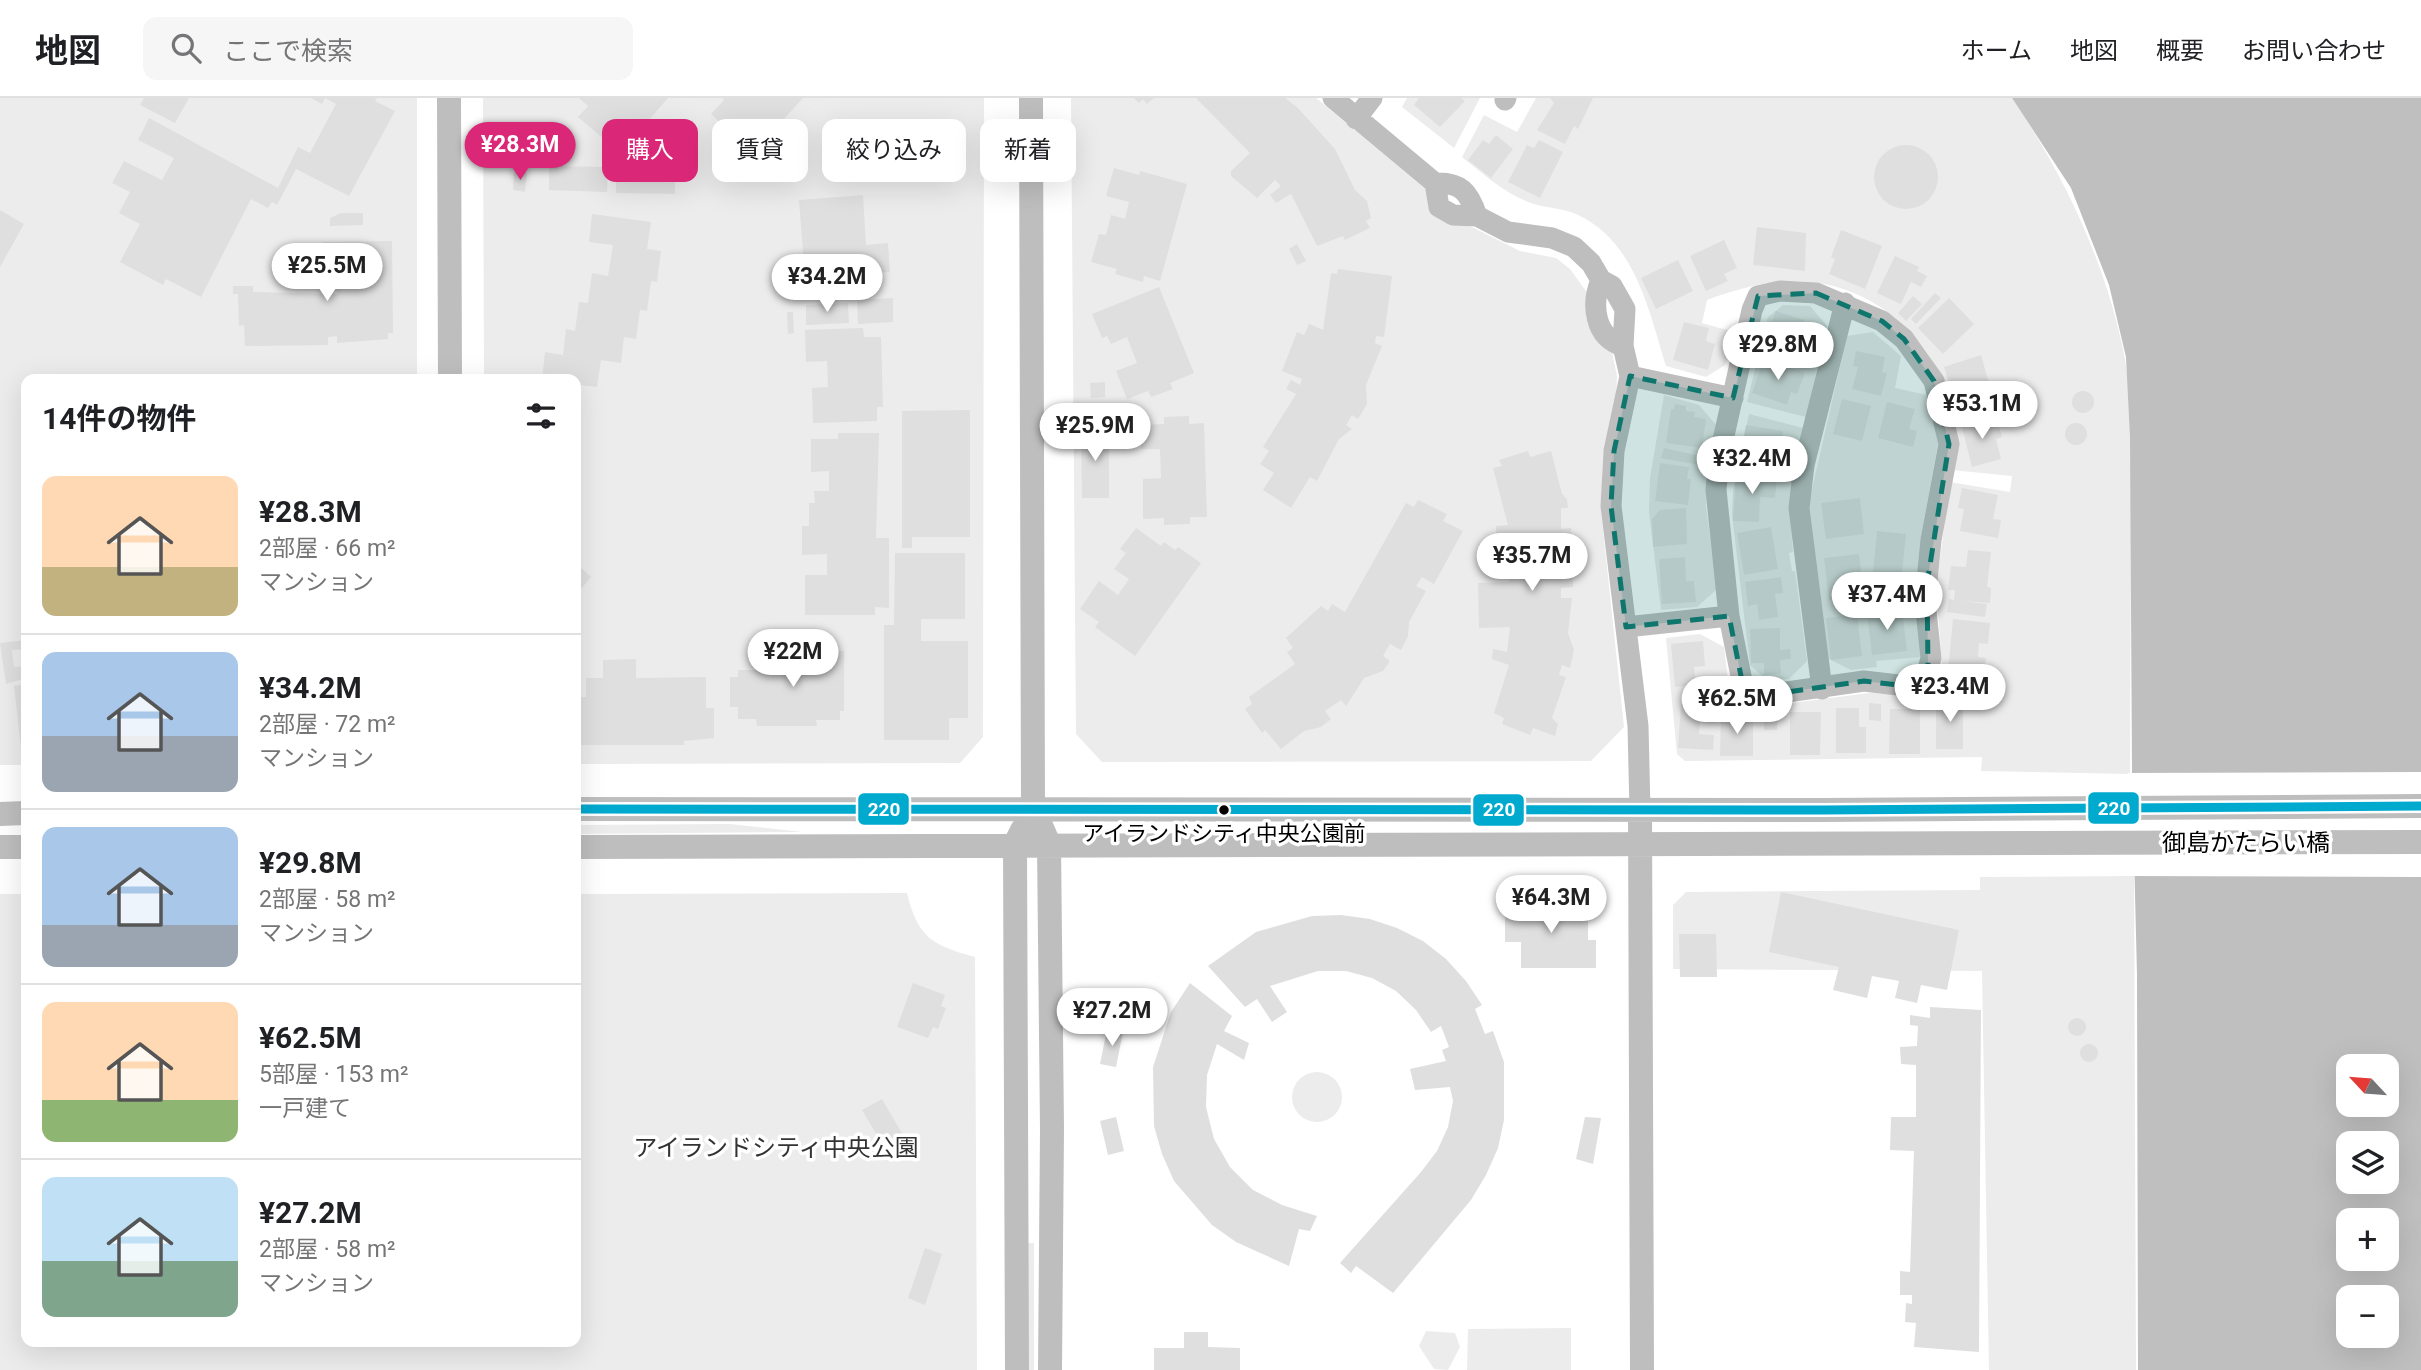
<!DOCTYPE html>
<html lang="ja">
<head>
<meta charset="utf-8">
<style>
  :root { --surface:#fff; --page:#f6f6f6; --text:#202124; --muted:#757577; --line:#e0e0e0; --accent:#db2777 }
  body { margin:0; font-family:Roboto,"Noto Sans JP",sans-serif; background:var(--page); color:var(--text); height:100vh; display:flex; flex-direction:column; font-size:26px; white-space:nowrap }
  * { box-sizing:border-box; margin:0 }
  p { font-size:23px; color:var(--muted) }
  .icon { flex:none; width:38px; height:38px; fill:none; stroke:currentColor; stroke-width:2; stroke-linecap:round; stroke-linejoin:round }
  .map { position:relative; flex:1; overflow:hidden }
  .sheet { position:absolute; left:21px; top:276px; width:560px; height:973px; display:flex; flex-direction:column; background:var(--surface); border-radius:14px; box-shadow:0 7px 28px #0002 }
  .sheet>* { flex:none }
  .hud { position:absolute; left:602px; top:21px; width:665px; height:63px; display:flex; gap:14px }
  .needle { width:46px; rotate:296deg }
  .controls { position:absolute; left:2336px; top:956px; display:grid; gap:14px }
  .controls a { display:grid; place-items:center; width:63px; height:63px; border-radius:14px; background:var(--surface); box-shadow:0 7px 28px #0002; font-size:35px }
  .price { position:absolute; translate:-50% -60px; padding:0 16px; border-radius:24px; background:#fff; color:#222; font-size:23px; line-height:46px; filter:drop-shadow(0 2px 4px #0008) }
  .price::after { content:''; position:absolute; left:50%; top:42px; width:21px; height:16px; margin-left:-10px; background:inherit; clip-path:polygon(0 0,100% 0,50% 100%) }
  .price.current { background:var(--accent); color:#fff }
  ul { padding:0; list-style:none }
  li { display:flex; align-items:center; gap:21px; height:175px; padding:0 21px }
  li+li { border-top:2px solid var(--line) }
  li span { display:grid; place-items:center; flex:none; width:196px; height:140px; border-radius:14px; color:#555 }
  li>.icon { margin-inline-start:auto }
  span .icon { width:84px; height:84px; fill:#fffc; stroke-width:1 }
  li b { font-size:30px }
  h2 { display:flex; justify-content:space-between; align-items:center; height:84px; padding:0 21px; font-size:30px }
  .pill { padding:0 24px; border-radius:14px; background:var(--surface); box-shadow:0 7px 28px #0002; font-size:24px; line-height:63px }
  .pill.current { background:var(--accent); color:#fff }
  header { display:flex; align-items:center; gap:42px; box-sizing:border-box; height:98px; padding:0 35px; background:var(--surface); border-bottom:2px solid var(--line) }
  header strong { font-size:33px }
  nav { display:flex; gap:38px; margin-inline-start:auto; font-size:24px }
  .search { width:490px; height:63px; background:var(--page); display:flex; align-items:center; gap:18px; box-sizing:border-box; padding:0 24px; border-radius:14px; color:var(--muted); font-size:26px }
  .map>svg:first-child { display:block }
  .green { fill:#ececec }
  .water { fill:#bfbfbf; fill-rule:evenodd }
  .pier { fill:#fff }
  .building { fill:#dfdfdf }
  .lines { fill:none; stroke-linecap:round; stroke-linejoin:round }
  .minor { stroke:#bebebe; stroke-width:21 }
  .tertiary { stroke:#bebebe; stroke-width:24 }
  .bus-1-casing { stroke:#fff; stroke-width:14 }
  .bus-1 { stroke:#00a9ce; stroke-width:9 }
  .marked { fill:#0f766e; fill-opacity:0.2; stroke:#0f766e; stroke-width:5; stroke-dasharray:14 9; stroke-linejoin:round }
  .bus-dot { fill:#000; stroke:#fff; stroke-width:2.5 }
  .labels { text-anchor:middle; stroke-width:7; stroke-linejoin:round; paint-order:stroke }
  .bus-label { font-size:22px; fill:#000; stroke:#fff }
  .street-label { font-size:24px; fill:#000; stroke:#fff }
  .park-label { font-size:24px; fill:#333; stroke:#fff }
  .line-badge { stroke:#fff; stroke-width:2.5 }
  .badge-label { font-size:19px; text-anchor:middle; font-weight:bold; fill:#fff }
</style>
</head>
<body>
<header>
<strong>地図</strong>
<div class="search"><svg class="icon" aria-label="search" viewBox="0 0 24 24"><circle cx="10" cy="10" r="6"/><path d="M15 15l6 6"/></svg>ここで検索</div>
<nav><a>ホーム</a><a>地図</a><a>概要</a><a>お問い合わせ</a></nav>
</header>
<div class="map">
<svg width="2421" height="1272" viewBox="0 0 2421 1272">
  <rect width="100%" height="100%" fill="#fff"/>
  <!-- green -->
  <path class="green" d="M0,0H417V282H26V667H0Z
    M483,0H984L983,639L960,665L576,666V282H484Z
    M1071,0H1316L1426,90L1435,117L1440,122L1472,129L1520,153L1556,160L1570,171L1591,200L1586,218L1588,227L1610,244L1617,278L1616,302L1603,357L1601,413L1624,629L1591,663L1102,664L1076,636Z
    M1407,0H1480L1454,50L1402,9Z
    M1536,0H2012C2065,79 2107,167 2125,261C2135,315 2132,372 2131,426C2131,509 2130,592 2130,676L1981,673L1982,659L1685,663L1677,656L1666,540L1700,536L1724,549L1731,606L1792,605L1869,595L1899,596L1917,594L1929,587L1942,565L1936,491L1950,384L2010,394L2012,378L1952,372C1973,288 1903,196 1817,185C1777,180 1744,188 1707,202L1702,225L1727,232L1733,237L1725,267L1706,279L1666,268C1649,213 1635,142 1576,116C1562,110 1547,110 1534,106C1506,97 1485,77 1462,59L1484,17L1517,34Z
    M1783,207L1810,208L1827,228L1806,319L1747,304L1768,219Z
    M1873,234L1901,258L1895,290L1927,297L1938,345L1921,439V559L1876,563L1877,569L1851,572L1827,560L1809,404L1847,238Z
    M1664,297L1699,307L1717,328L1706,388V409L1717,491L1697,509L1661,512L1649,414L1650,380Z
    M1749,316L1803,330C1791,378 1788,404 1793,454L1789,455L1792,473H1795L1807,563L1789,581L1767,582L1750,567L1732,417L1733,392Z
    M730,726L803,734L576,736V727Z
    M2134,778L2136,1272H1989L1982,873L1673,871V807L1686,794L1980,792V779Z
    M907,795C918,840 932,847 975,859L977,1272H0V796H26V1244H576V796Z
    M1292 999a25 25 0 1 1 50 0a25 25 0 1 1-50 0Z
    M1028,1145H1034V1272H1028Z
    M1571,1230V1272H1467L1468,1231Z
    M1426,1233L1455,1235L1460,1249L1448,1272L1434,1271L1419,1248Z"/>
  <!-- water -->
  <path class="water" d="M2012,0H2421V1272H2138L2137,877L2132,675L2130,339L2126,259L2109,187L2071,90ZM2348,968H2387V1006H2348ZM2348,1045H2387V1083H2348ZM2348,1122H2387V1160H2348ZM2348,1199H2387V1237H2348Z"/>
  <!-- pier -->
  <path class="pier" d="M2421,674V779L2130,778L2128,675Z"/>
  <!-- building -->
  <path class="building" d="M144,0H189L175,25L140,7Z
    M311,0H377L375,3L395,13L349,98L296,71L277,107L272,104L268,110L251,101L201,199L166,181L163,187L120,164L140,126L119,115L130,94L112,85L124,63L162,82L174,60L138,42L149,20L278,90L298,49L310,55L336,6L325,0L322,6Z
    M579,0H668L620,55L578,19L588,8Z
    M722,0H803L753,55L711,16L724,2Z
    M1134,0H1154L1147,6L1143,1L1139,5Z
    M1196,0H1285L1297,9L1335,51L1355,92L1367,103L1371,120L1366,123L1370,130L1345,142L1343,138L1317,148L1291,96L1276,105L1270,97L1281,88L1275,82L1257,100L1231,78V73L1250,55Z
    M1419,0H1461L1465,3L1440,29L1414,7Z
    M1550,0H1593L1578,31L1574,28L1565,46L1537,32L1554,5Z
    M527,35L559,53L558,56L526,54Z
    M1496,37L1513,51L1491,80L1468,62L1483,42L1489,46Z
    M1539,42L1563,54L1540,100L1508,84L1527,47L1534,50Z
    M1874 79a32 32 0 1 1 64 0a32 32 0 1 1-64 0Z
    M549,68L608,69L607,94L549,92Z
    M616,69L675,70V96L616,95Z
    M1114,70L1139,77L1140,73L1187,86L1160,183L1144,178L1143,184L1115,176L1117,171L1091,164L1099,136L1106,137L1111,117L1125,121L1129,104L1106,98Z
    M514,74L527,75L525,94L513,92Z
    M863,97L866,147L888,145L890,174L805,180L799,102Z
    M0,112L24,126L0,169Z
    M341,115H363V127L330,128V120Z
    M592,116L651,124L647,151L661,153L657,184L651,183L647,213L640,212L636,241L624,239L621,265L601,262L597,289L580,287L576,306V282H542L545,254L563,257L566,231L575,233L579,204L588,205L592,175L608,178L613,147L589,144Z
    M1757,129L1806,135L1805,173L1753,167Z
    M1841,132L1882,148L1865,191L1829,176L1835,161L1831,159Z
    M1724,142L1737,170L1724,176L1728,183L1706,193L1690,158Z
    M392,143L393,235H388V241L337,245V238L328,239V247L245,248L244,227L239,228L238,196H233V188H253V194L337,196L336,151L323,152V144Z
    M1297,146L1306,163L1297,167L1289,151Z
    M1895,158L1919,169L1917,173L1927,178L1921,189L1911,184L1901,206L1877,195Z
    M1678,162L1693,193L1656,211L1641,180Z
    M1338,171L1392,178L1384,239L1376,238L1375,245L1382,248L1366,287L1367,306L1358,321L1352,317L1346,327L1352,331L1339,341L1317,383L1310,379L1291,410L1263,392L1274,375L1260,366L1269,353L1263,349L1296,296L1286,291L1291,282L1300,287L1302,281L1282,273L1297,234L1304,237L1309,226L1323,232L1331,175L1337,176Z
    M1159,189L1194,275L1170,285L1173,291L1151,299L1148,293L1127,301L1116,273L1137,265L1127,239L1111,246L1107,238L1102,240L1092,216Z
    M1935,195L1941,200L1916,226L1911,221Z
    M1913,198L1922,206L1906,223L1898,215Z
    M893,200V224L858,226L857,202Z
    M1949,200L1974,226L1943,256L1918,230Z
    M848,205L849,225L806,227V207Z
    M1776,213L1804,222L1792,262L1761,253Z
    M787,214H793L794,235L788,236Z
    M1684,224L1709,230L1706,243L1715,246L1708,272L1673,262Z
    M863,230L864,239H881L883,309H877V323L813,325L812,290L828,289L827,263L806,264L805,232Z
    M1856,253L1885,259L1882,274L1887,275L1881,298L1852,291L1858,269L1853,268Z
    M1981,257L1990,289L1962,298L1961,292L1952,294L1944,269Z
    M1764,260L1805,275L1797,296L1791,294L1787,307L1752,295Z
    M1105,284V299L1091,300L1090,285Z
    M2072 304a11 11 0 1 1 22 0a11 11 0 1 1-22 0Z
    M1842,301L1871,308L1862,343L1833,336Z
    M1887,304L1915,311L1909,331L1917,333L1913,349L1878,340Z
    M1675,306L1686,308V313L1695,314L1694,319L1706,321L1702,350L1666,345L1671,311H1674Z
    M1981,306L1984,316L1965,322L1962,311Z
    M970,312V439H912V450H902V313Z
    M1189,318V326L1204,325L1207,419H1190V426L1164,427V420L1143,421V381L1161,380L1160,351H1141L1140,327L1164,326V319Z
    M1982,319L1985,327L1998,324L2002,339L1996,341L2001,361L1972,369L1961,325Z
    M2065 336a11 11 0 1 1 22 0a11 11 0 1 1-22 0Z
    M1746,327L1783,333L1778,364L1768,362L1767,371L1739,366Z
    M1081,331H1109V400H1082Z
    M838,335H879L876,440H889V510L875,509V517H805V477H827V456L802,457V428H809V405H815L814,393H829V373L811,374V341H838Z
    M1664,350L1700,358L1699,367L1661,360Z
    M1528,353L1530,359L1551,353L1562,396L1567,401L1568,410H1561V431L1571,430L1573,489L1561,490V500H1572L1568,535L1574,552L1570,570L1562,567L1559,577L1566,579L1552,620L1558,626L1555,638L1533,630L1530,637L1502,626L1504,620L1494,615L1509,567L1492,561L1493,551L1507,554L1510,529L1479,530L1478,485L1509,484L1507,436L1496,438V428L1508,427L1493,370L1502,368L1499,362Z
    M1660,365L1689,369L1687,381H1691L1688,407L1655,403Z
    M1736,377L1777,380L1775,400L1760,399L1759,424L1733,423Z
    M1962,390L1998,397L1993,421L2001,422L1998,440L1960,433L1964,411L1958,410Z
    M1860,400L1864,436L1826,441L1821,405Z
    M1418,402L1447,416L1443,423L1463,433L1434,486L1422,479L1416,488L1426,493L1409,524L1408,538L1401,552L1390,546L1383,558L1390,563L1383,573L1364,580L1346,608L1341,602L1325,613L1331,621L1321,629L1304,633L1281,651L1265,632L1262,635L1245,611L1252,606L1249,599L1295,566L1287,554L1293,550L1286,540L1321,508L1328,513L1332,506L1345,514L1406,405L1414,409Z
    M1686,410L1687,446L1653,449L1652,421L1660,412Z
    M1771,429L1778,471L1744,477L1737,435Z
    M1136,430L1161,448L1164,444L1175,452L1178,449L1201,465L1135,558L1095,529L1099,524L1080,511L1099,483L1118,497L1129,481L1114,471L1126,455L1120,451Z
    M1877,433L1906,436L1902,475L1894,474L1893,487L1872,485Z
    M1968,452L1991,454L1987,489L1991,490L1990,505L1959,503L1987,506L1985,519L1947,514L1949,501L1954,502L1955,492H1948L1951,468L1966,469Z
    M895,455H965V521H921V543H968V620H949V642H884V527H894Z
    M1859,456L1864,498L1829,502L1824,460Z
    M1685,459L1686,483H1694L1696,504L1662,506L1659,461Z
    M576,465L591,479L576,497Z
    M1781,479L1783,495L1775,496L1778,519L1759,522L1757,506L1748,508L1745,484Z
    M1902,512L1907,553L1872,557L1867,516Z
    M1857,516L1862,558L1831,562L1826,520Z
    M1953,521L1990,525L1988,546L1979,545L1978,559L1986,560L1984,573L1977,572L1976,576L1948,573Z
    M1780,530V552L1790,551L1791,561L1780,562L1781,576L1764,577V565H1751L1750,531Z
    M26,542V551L12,552L14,569L26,568V580L6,586L0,545Z
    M1703,543L1705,568L1694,569L1696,587L1675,589L1671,546Z
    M796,546H836V553H844V613H840V622H816L817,628H757L756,621H738V609H730V579H738V572H762V555H771V572H801L802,561H796Z
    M636,561V580L706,579V610H714V640L684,643V647H576V599H586V580H603V562Z
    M1701,581H1714L1715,601L1701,602Z
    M1938,582H1955V590H1938Z
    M26,586V649L21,650L14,588Z
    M1936,601H1963V651H1936Z
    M1869,605L1881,606V623L1869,622Z
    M1681,606L1716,608L1715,625L1700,624L1699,636L1714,637L1713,652L1678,650Z
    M1836,610H1859V629H1866V655H1836Z
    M1890,611H1920V656H1889Z
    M1764,613H1778L1777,632H1764Z
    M1790,614H1821L1820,657H1790Z
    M1721,617H1753V658H1720Z
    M1781,794L1959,832L1947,892L1921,887L1917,905L1895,900L1899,883L1872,878L1867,900L1833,892L1839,869L1769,854Z
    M1505,805H1588V842H1596V870H1521V844H1505Z
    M1341,817L1370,821L1397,830L1423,843L1446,861L1466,883L1482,907L1475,911L1485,936L1493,933L1504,964V1022L1498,1050L1486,1077L1471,1102L1393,1195L1356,1168L1351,1175L1340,1165L1421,1074L1437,1053L1448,1029L1453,1003L1450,989L1415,992L1410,971L1446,963L1442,952L1449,949L1441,928L1431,934L1416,912L1396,893L1372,880L1346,873H1318L1270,888L1287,914L1272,924L1257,901L1245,909L1208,868L1256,834L1312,818Z
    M1679,836H1716L1717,879H1680Z
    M913,885L945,897L941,908L946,910L938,931L933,929L928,940L897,929Z
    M1190,885L1232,918L1224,933L1249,945L1244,962L1217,946L1207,977L1206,1009L1214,1041L1230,1069L1253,1092L1282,1107L1317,1118L1310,1133L1299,1131L1289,1168L1236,1144L1212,1127L1174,1083L1162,1056L1154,1028L1153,969L1171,914Z
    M1930,909L1981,912L1979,1254L1914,1249L1916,1225L1905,1224L1906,1205L1912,1206V1197H1900V1173L1910,1174L1914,1053L1890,1052L1891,1019H1916V967L1901,966L1900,949L1917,948L1918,928L1910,927V917L1930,920Z
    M2068 929a9 9 0 1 1 18 0a9 9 0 1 1-18 0Z
    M1107,931L1123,934L1116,969L1100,966Z
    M2080 955a9 9 0 1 1 18 0a9 9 0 1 1-18 0Z
    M882,1001L903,1037L884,1049L862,1012Z
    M1116,1019L1124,1053L1108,1057L1100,1023Z
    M1585,1019L1601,1020L1593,1066L1576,1061Z
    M925,1150L942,1156L925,1207L908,1200Z
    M1184,1234H1208V1249L1240,1250V1272H1154V1250H1184Z"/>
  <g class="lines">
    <!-- minor -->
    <path class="minor" d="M1333,0L1435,85L1439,109L1453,117L1477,118L1508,134L1552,140L1574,149L1591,165L1601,182L1612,188L1625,211L1623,248L1630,278L1614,353L1611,408L1638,628L1640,712
      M1505,2L1506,0
      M1356,21L1372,0
      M1435,85C1461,84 1469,94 1477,118
      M1601,182C1591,206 1594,239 1623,248
      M1780,193L1816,195L1882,223L1904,241L1934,283L1949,346L1931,442L1925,503L1931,560L1928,571L1918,583L1898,587L1864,583L1780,595L1744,593L1729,518L1716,392L1719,360L1752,212L1758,198Z
      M1630,278L1733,300
      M1626,529L1729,518
      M1822,591L1799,410L1804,367L1845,205"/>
    <!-- tertiary -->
    <path class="tertiary" d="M449,0L450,282
      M1031,0L1033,709L1049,746L1052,1031L1050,1272
      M576,711L1823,712L2421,708
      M1640,712L1642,1272
      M0,716L26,715
      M0,749H26
      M576,749L2421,744
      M1017,1272L1015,746L1022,732"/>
    <!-- bus-1 casing -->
    <g class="bus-1-casing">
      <path id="bus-1" d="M576,711L1823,712L2421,708"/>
    </g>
    <!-- bus-1 -->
    <use href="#bus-1" class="bus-1"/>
  </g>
  <!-- marked area -->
  <path class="marked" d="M1816,195L1882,223L1904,241L1934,283L1949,346L1927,486L1928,571L1918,583L1898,587L1864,583L1780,595L1744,593L1729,518L1626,529L1611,408L1614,353L1630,278L1733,300L1758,198Z"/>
  <!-- markers -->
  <circle class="bus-dot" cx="1224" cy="712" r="6"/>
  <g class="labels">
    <!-- bus labels -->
    <g class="bus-label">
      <text x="1224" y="743">アイランドシティ中央公園前</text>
    </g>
    <!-- street labels -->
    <g class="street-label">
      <text x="2246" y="753">御島かたらい橋</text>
    </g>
    <!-- park labels -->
    <g class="park-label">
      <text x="776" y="1058">アイランドシティ中央公園</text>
    </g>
  </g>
  <g class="line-badge">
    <rect x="2087" y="693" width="53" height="34" rx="7" fill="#00a9ce"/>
    <rect x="857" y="694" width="53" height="34" rx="7" fill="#00a9ce"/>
    <rect x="1472" y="695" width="53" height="34" rx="7" fill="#00a9ce"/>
  </g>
  <g class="badge-label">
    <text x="2114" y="717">220</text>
    <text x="884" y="718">220</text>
    <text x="1499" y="718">220</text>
  </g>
</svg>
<div class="controls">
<a><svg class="needle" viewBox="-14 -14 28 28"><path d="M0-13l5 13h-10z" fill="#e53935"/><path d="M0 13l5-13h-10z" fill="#757577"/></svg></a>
<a><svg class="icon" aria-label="layers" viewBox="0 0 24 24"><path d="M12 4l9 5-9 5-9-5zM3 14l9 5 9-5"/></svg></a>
<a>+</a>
<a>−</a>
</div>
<b class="price current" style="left:520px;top:84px">¥28.3M</b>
<b class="price" style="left:327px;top:205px">¥25.5M</b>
<b class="price" style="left:827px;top:216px">¥34.2M</b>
<b class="price" style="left:1778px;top:284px">¥29.8M</b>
<b class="price" style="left:1982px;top:343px">¥53.1M</b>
<b class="price" style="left:1095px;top:365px">¥25.9M</b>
<b class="price" style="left:1752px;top:398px">¥32.4M</b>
<b class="price" style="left:1532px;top:495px">¥35.7M</b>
<b class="price" style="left:1887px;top:534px">¥37.4M</b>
<b class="price" style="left:793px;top:591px">¥22M</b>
<b class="price" style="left:1950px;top:626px">¥23.4M</b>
<b class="price" style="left:1737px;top:638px">¥62.5M</b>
<b class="price" style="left:1551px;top:837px">¥64.3M</b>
<b class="price" style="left:1112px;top:950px">¥27.2M</b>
<div class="hud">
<a class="pill current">購入</a>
<a class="pill">賃貸</a>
<a class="pill">絞り込み</a>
<a class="pill">新着</a>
</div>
<section class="sheet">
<h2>14件の物件<svg class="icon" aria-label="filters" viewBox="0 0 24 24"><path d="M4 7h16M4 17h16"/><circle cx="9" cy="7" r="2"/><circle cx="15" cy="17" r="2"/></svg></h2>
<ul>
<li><span style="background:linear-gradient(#ffd9b3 65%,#c2b280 0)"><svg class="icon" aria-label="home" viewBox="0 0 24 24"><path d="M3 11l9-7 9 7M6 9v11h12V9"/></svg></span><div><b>¥28.3M</b><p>2部屋 · 66 m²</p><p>マンション</p></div></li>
<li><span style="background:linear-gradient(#a9c7e8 60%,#9aa5b1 0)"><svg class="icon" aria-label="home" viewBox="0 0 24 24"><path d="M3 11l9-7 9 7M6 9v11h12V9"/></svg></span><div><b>¥34.2M</b><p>2部屋 · 72 m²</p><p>マンション</p></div></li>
<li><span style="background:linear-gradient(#a9c7e8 70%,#9aa5b1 0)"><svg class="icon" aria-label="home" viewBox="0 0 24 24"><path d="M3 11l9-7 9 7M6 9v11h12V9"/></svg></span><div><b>¥29.8M</b><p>2部屋 · 58 m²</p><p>マンション</p></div></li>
<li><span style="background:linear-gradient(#ffd9b3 70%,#8fb573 0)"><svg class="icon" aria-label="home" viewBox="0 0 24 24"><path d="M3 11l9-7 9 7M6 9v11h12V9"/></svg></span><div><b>¥62.5M</b><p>5部屋 · 153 m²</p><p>一戸建て</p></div></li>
<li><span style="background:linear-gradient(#bfe0f5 60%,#7fa58c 0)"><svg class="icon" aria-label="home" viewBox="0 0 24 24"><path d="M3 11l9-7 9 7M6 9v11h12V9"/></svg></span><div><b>¥27.2M</b><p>2部屋 · 58 m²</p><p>マンション</p></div></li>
</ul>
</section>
</div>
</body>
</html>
